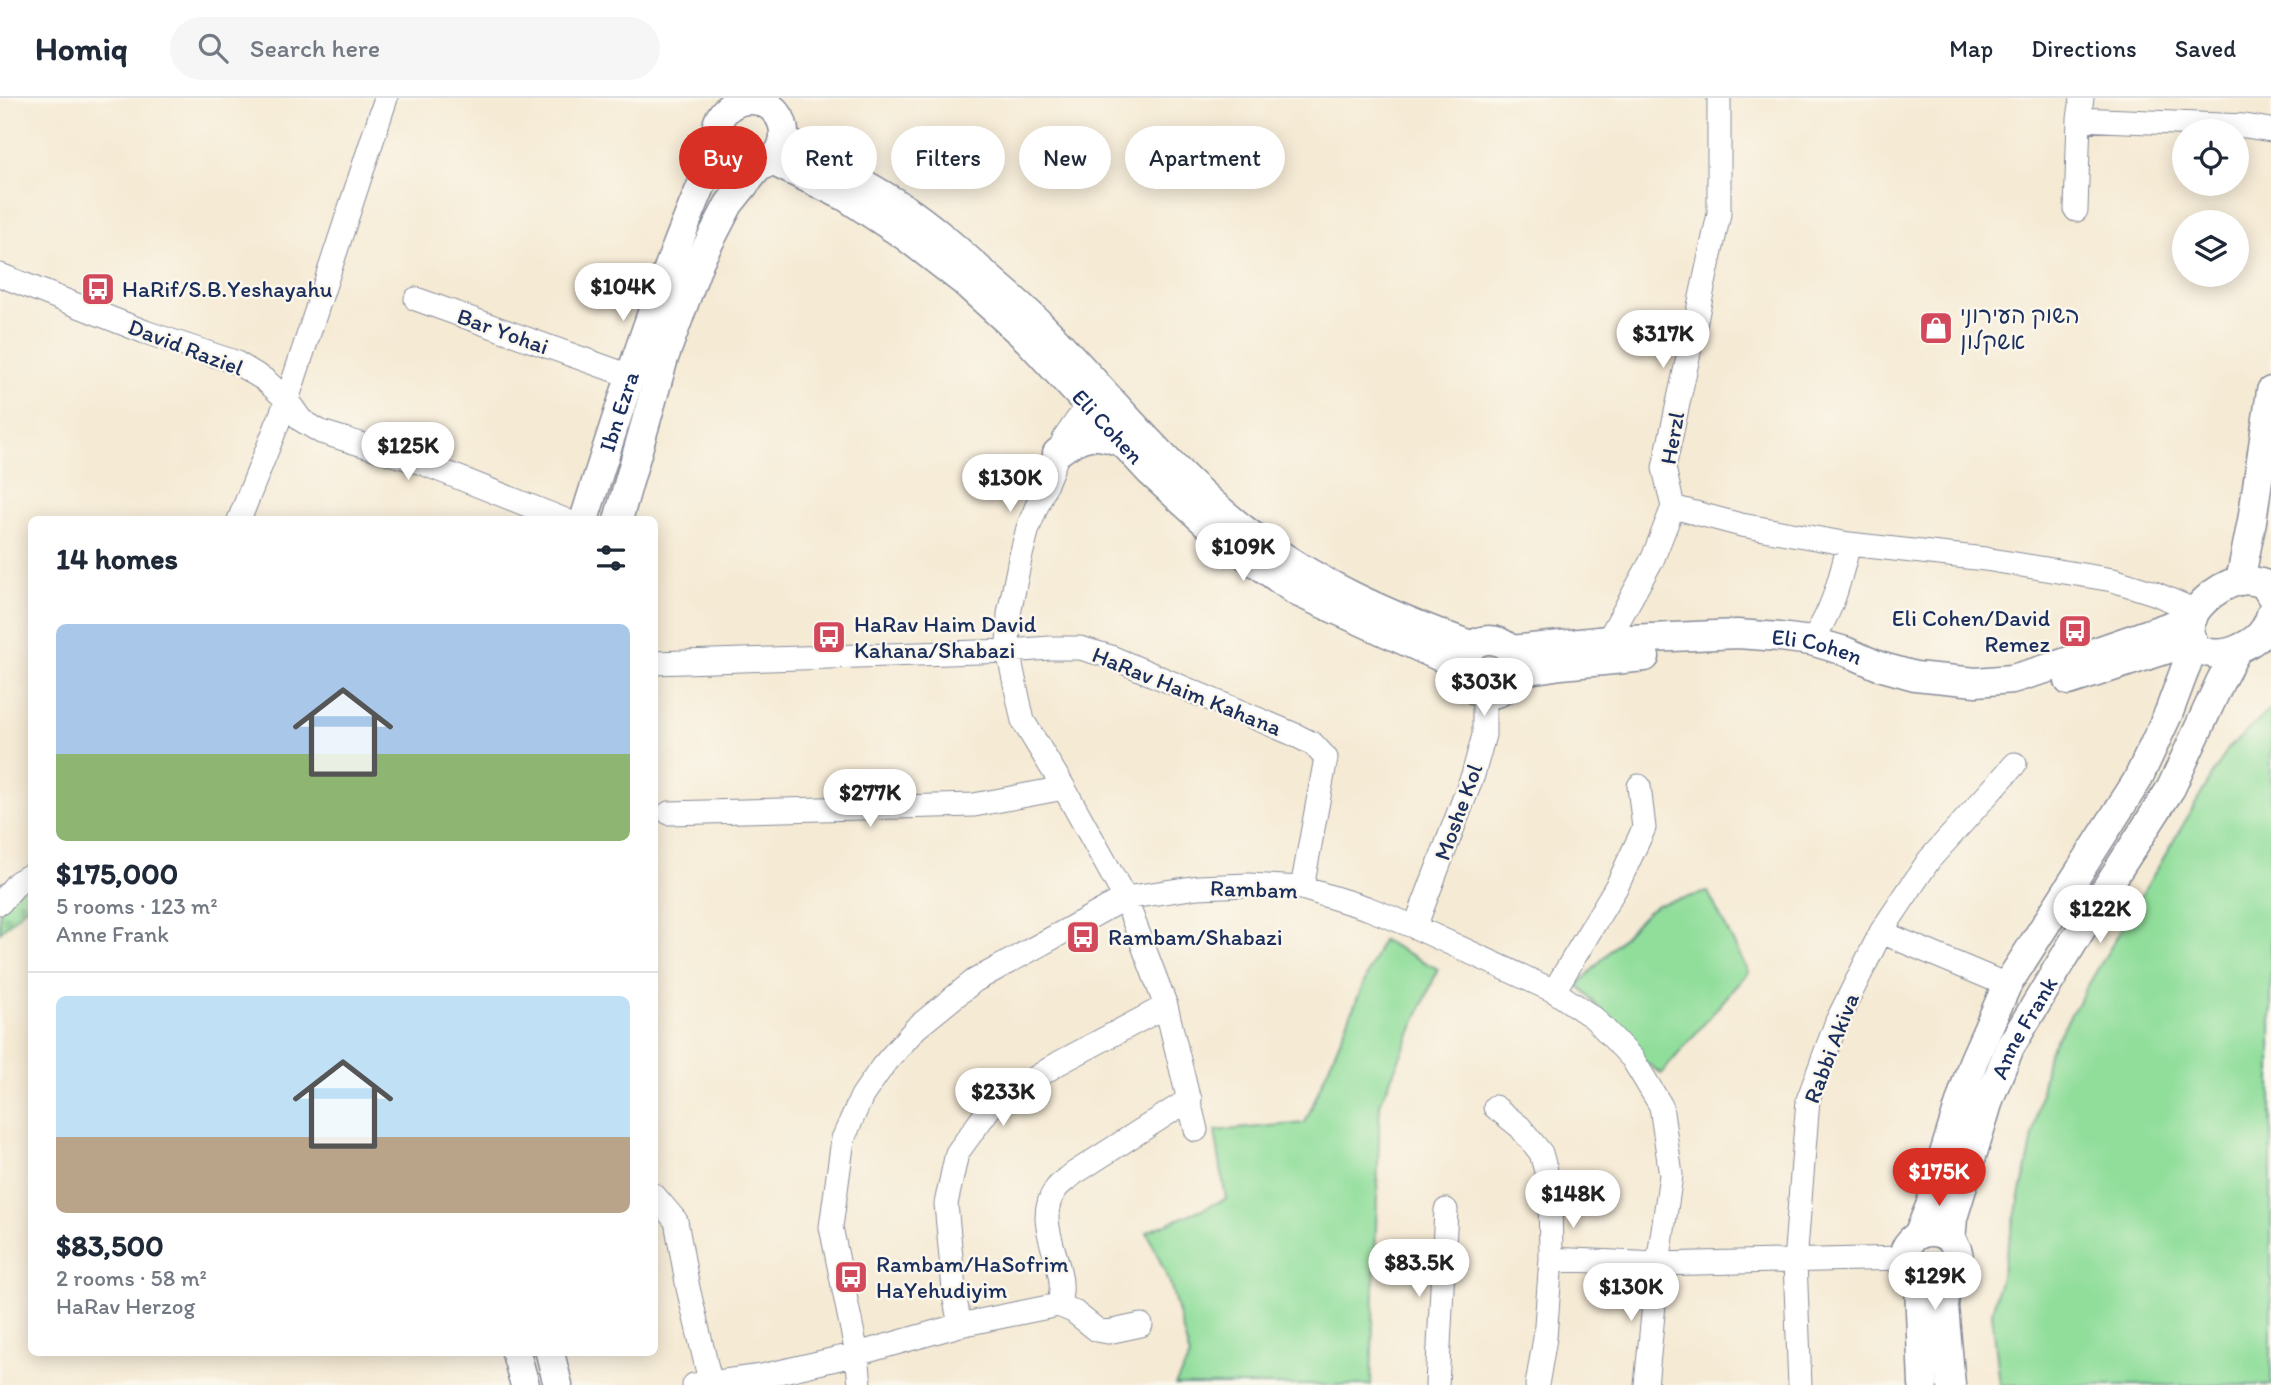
<!DOCTYPE html>
<html lang="en">
<head>
<meta charset="utf-8">
<style>
  :root { --surface:#fff; --page:#f6f6f7; --text:#1f2937; --muted:#747a83; --line:#e0e1e3; --accent:#d93025 }
  body { margin:0; font-family:Itim,"Playpen Sans Hebrew",sans-serif; background:var(--page); color:var(--text); height:100vh; display:flex; flex-direction:column; font-size:26px; white-space:nowrap }
  * { box-sizing:border-box; margin:0 }
  p { font-size:23px; color:var(--muted) }
  .icon { flex:none; width:38px; height:38px; fill:none; stroke:currentColor; stroke-width:2; stroke-linecap:round; stroke-linejoin:round }
  .map { position:relative; flex:1; overflow:hidden }
  .drawer { position:absolute; left:28px; top:418px; width:630px; height:840px; display:flex; flex-direction:column; background:var(--surface); border-radius:10px; box-shadow:0 4px 18px #0003 }
  .drawer>* { flex:none }
  .top-card { position:absolute; left:679px; top:28px; width:665px; height:63px; display:flex; gap:14px }
  .tools { position:absolute; left:2172px; top:21px; display:grid; gap:14px }
  .tools a { display:grid; place-items:center; width:77px; height:77px; border-radius:50%; background:var(--surface); box-shadow:0 4px 18px #0003; font-size:35px }
  .price { position:absolute; translate:-50% -60px; padding:0 16px; border-radius:24px; background:#fff; color:#222; font-size:23px; line-height:46px; filter:drop-shadow(0 2px 4px #0008) }
  .price::after { content:''; position:absolute; left:50%; top:42px; width:21px; height:16px; margin-left:-10px; background:inherit; clip-path:polygon(0 0,100% 0,50% 100%) }
  .price.active { background:var(--accent); color:#fff }
  ul { padding:0; list-style:none }
  li { display:grid; align-content:center; gap:14px; height:371px; padding:0 28px }
  li+li { border-top:2px solid var(--line) }
  li span { display:grid; place-items:center; height:217px; border-radius:10px; color:#555 }
  li>.icon { margin-inline-start:auto }
  span .icon { width:126px; height:126px; fill:#fffc; stroke-width:1 }
  li b { font-size:30px }
  h2 { display:flex; justify-content:space-between; align-items:center; height:84px; padding:0 28px; font-size:30px }
  .chip { padding:0 24px; border-radius:32px; background:var(--surface); box-shadow:0 4px 18px #0003; font-size:24px; line-height:63px }
  .chip.active { background:var(--accent); color:#fff }
  header { display:flex; align-items:center; gap:42px; box-sizing:border-box; height:98px; padding:0 35px; background:var(--surface); border-bottom:2px solid var(--line) }
  header strong { font-size:33px }
  nav { display:flex; gap:38px; margin-inline-start:auto; font-size:24px }
  .search { width:490px; height:63px; background:var(--page); display:flex; align-items:center; gap:18px; box-sizing:border-box; padding:0 24px; border-radius:38px; color:var(--muted); font-size:26px }
  .map>svg:first-child { display:block }
  .green { fill:#91de9b; stroke:#56867c; stroke-width:2 }
  .cemetery { fill:url(#cemetery-stones); stroke:#56867c; stroke-width:2 }
  .lines { fill:none; stroke-linecap:round; stroke-linejoin:round }
  .minor-casing { stroke:#888c99; stroke-width:25 }
  .tertiary-casing { stroke:#888c99; stroke-width:31 }
  .minor { stroke:#fff; stroke-width:23 }
  .tertiary { stroke:#fff; stroke-width:28 }
  .labels { text-anchor:middle; stroke-width:5; stroke-linejoin:round; paint-order:stroke }
  .poi-label { font-size:23px; fill:#1b2f5e; stroke:#fbf7ec; text-anchor:start }
  .street-label { font-size:23px; fill:#1b2f5e; stroke:#fbf7ec }
</style>
</head>
<body>
<header>
<strong>Homiq</strong>
<div class="search"><svg class="icon" aria-label="search" viewBox="0 0 24 24"><circle cx="10" cy="10" r="6"/><path d="M15 15l6 6"/></svg>Search here</div>
<nav><a>Map</a><a>Directions</a><a>Saved</a></nav>
</header>
<div class="map">
<svg width="2271" height="1287" viewBox="0 0 2271 1287">
  <defs>
    <pattern id="cemetery-stones" width="16" height="16" patternUnits="userSpaceOnUse" patternTransform="scale(1.75)"><rect width="16" height="16" fill="#91de9b"/><path d="M2 7V4a2 2 0 0 1 4 0v3zM10 15v-3a2 2 0 0 1 4 0v3z" fill="#7cbf88"/></pattern>
  </defs>
  <rect width="100%" height="100%" fill="#fbf7ec"/>
  <filter id="ink" filterUnits="userSpaceOnUse"><feTurbulence type="fractalNoise" baseFrequency=".0143" numOctaves="2"/><feDisplacementMap in="SourceGraphic" scale="14" xChannelSelector="R" yChannelSelector="G"/><feConvolveMatrix kernelMatrix="1 2 1 2 8 2 1 2 1" color-interpolation-filters="sRGB"/></filter>
  <filter id="wash" filterUnits="userSpaceOnUse"><feTurbulence type="fractalNoise" baseFrequency=".00686" numOctaves="4" result="noise"/><feDisplacementMap in="SourceGraphic" scale="28" xChannelSelector="R" yChannelSelector="G"/><feGaussianBlur stdDeviation="1.57" result="paint"/><feColorMatrix in="noise" values="0 0 0 0 0 0 0 0 0 0 0 0 0 0 0 0 0 1.4 0 .05"/><feComposite in="paint" operator="in"/></filter>
  <g filter="url(#wash)">
    <rect width="100%" height="100%" fill="#f5ead4"/>
    <!-- green -->
    <path class="green" d="M2271,610V1287H2000L1992,1215L2029,1060L2048,955L2228,651Z
      M1708,794L1748,874L1661,976L1642,961L1623,937L1578,887L1645,816L1657,807Z
      M1382,842L1438,871L1380,1006L1371,1287H1175L1190,1259L1170,1185L1147,1134L1226,1101L1215,1033L1305,1025Z"/>
    <!-- cemetery -->
    <path class="cemetery" d="M0,784L31,790V804L0,834Z"/>
  </g>
  <g filter="url(#ink)">
    <g class="lines">
      <!-- minor casing -->
      <g class="minor-casing">
        <path id="minor" d="M2082,0L2079,21L2245,28L2271,32
          M2076,112L2079,21
          M0,177L145,234L235,264L265,282L287,302L301,322L321,334L422,365L565,422
          M416,201L630,278
          M1100,298L1077,322L1064,341L1028,430L1020,461L1009,516L1008,553L1023,623L1064,690L1125,800L1166,908L1196,1032
          M1673,409L1741,427L1849,446L1985,461L2113,482L2154,495L2196,513
          M239,422L287,302L386,0
          M1608,542L1653,460L1673,409L1664,370L1719,116V0
          M1811,543C1833,514 1840,480 1849,446
          M654,565L1008,553L1050,550H1080L1111,559L1293,636L1313,646L1326,660L1302,790
          M669,715L974,707L1064,690
          M0,805L18,784L32,776
          M1415,829L1473,677L1484,637V596
          M1881,834L2007,887
          M1554,893L1618,786L1644,730L1639,688
          M1495,1009L1520,1029L1541,1055L1550,1088L1551,1161L1545,1240L1537,1287
          M654,1097L676,1123L688,1190L711,1287
          M1551,1161L1658,1166L1902,1160
          M1058,1207L1073,1213L1097,1232L1108,1234L1141,1227
          M960,1227L955,1202L946,1106L957,1055L992,1007L1059,965L1166,908
          M694,1287L762,1278L857,1256L960,1227L1058,1207C1073,1170 1029,1127 1056,1091C1060,1085 1068,1081 1073,1076L1190,1001
          M860,1287L857,1256L831,1129L843,1041L862,998L882,969L916,930L974,883L1125,800L1198,789L1249,787L1302,790L1367,810L1415,829L1554,893L1594,920L1632,960L1661,1008L1671,1077L1658,1166L1646,1287
          M1437,1287L1446,1112
          M1800,1287L1795,1164L1808,1002L1837,923L1881,834L1929,762L2015,666"/>
      </g>
      <!-- tertiary casing -->
      <g class="tertiary-casing">
        <g id="tertiary">
          <circle cx="750" cy="36" r="34"/>
          <path d="M784,42C825,64 865,85 904,110C934,130 962,156 990,181C1007,196 1025,211 1041,227C1107,294 1167,372 1242,430C1312,484 1390,518 1473,548"/>
          <path id="s1" d="M772,63L846,99L905,138L963,183L1028,242L1150,374L1227,444L1297,494L1462,569"/>
          <path d="M1057,355C1083,335 1095,333 1125,346"/>
          <path id="s2" d="M584,422C624,296 663,170 718,50"/>
          <path d="M618,422L664,260L700,162L729,106L758,70"/>
          <path d="M2240,483L2252,423L2271,293"/>
          <path d="M2271,498L2264,486C2255,483 2247,481 2238,483C2217,489 2186,512 2190,536C2193,560 2224,558 2240,550C2256,543 2266,534 2271,516"/>
          <circle cx="1489" cy="569" r="27"/>
          <path id="s3" d="M1511,552L1608,542L1737,536L1780,539L1811,543L1845,553L1879,568L1915,578L1976,584L2012,581L2049,570L2193,520"/>
          <path d="M1516,574L1561,567L1645,559"/>
          <path d="M2069,583L2193,543"/>
          <circle cx="1931" cy="1162" r="28"/>
          <path d="M1918,1137L1930,1108L1942,1062L1973,964L2007,887L2137,683L2169,614L2194,547"/>
          <path id="s4" d="M1951,1142L1953,1120L1990,999L2010,949L2105,792L2171,690L2221,582L2237,552"/>
          <path d="M1946,1186L1944,1209L1951,1287"/>
          <path d="M1919,1188L1923,1287"/>
          <path d="M516,1255L525,1287"/>
          <path d="M550,1255L558,1287"/>
        </g>
      </g>
      <!-- minor -->
      <use href="#minor" class="minor"/>
      <!-- tertiary -->
      <use href="#tertiary" class="tertiary"/>
    </g>
  </g>
  <!-- icons -->
  <defs>
    <g id="bus-square" transform="scale(1.75)"><rect x="-9" y="-9" width="18" height="18" rx="4" fill="#d1495b" stroke="#fbf7ec"/><path d="M-5-6H5V4H4V6H2V4H-2V6H-4V4H-5ZM-3.5-4V0h7V-4ZM-3.5 1.2v1.5H-2V1.2ZM2 1.2v1.5H3.5V1.2Z" fill="#fff"/></g>
    <g id="shop-square" transform="scale(1.75)"><rect x="-9" y="-9" width="18" height="18" rx="4" fill="#d1495b" stroke="#fbf7ec"/><path d="M-5-2.5h2.3a2.7 3.5 0 0 1 5.4 0H5L5.5 6h-11ZM-1.5-2.5h3a1.5 2.3 0 0 0-3 0Z" fill="#fff"/></g>
  </defs>
  <g fill-rule="evenodd">
    <use href="#bus-square" x="98" y="191"/>
    <use href="#shop-square" x="1936" y="230"/>
    <use href="#bus-square" x="2075" y="533"/>
    <use href="#bus-square" x="829" y="539"/>
    <use href="#bus-square" x="1083" y="839"/>
    <use href="#bus-square" x="851" y="1179"/>
  </g>
  <g class="labels">
    <!-- poi labels -->
    <g class="poi-label">
      <text x="122" y="199">HaRif/S.B.Yeshayahu</text>
      <text x="1960" y="225">השוק העירוני<tspan x="1960" dy="26">אשקלון</tspan></text>
      <text x="2050" y="528" text-anchor="end">Eli Cohen/David<tspan x="2050" dy="26">Remez</tspan></text>
      <text x="854" y="534">HaRav Haim David<tspan x="854" dy="26">Kahana/Shabazi</tspan></text>
      <text x="1108" y="847">Rambam/Shabazi</text>
      <text x="876" y="1174">Rambam/HaSofrim<tspan x="876" dy="26">HaYehudiyim</tspan></text>
    </g>
    <!-- street labels -->
    <g class="street-label">
      <text transform="translate(503 233) rotate(20)" y="8">Bar Yohai</text>
      <text transform="translate(186 249) rotate(21)" y="8">David Raziel</text>
      <text dy="8" stroke="none"><textPath href="#s2" startOffset="114">Ibn Ezra</textPath></text>
      <text dy="8" stroke="none"><textPath href="#s1" startOffset="432">Eli Cohen</textPath></text>
      <text transform="translate(1672 340) rotate(-80)" y="8">Herzl</text>
      <text dy="8" stroke="none"><textPath href="#s3" startOffset="308">Eli Cohen</textPath></text>
      <text transform="translate(1187 593) rotate(22)" y="8">HaRav Haim Kahana</text>
      <text transform="translate(1458 714) rotate(-70)" y="8">Moshe Kol</text>
      <text transform="translate(1254 791) rotate(2)" y="8">Rambam</text>
      <text dy="8" stroke="none"><textPath href="#s4" startOffset="226">Anne Frank</textPath></text>
      <text transform="translate(1831 950) rotate(-69)" y="8">Rabbi Akiva</text>
    </g>
  </g>
</svg>
<div class="tools">
<a><svg class="icon" aria-label="locate" viewBox="0 0 24 24"><circle cx="12" cy="12" r="6"/><path d="M12 2v4M12 18v4M2 12h4M18 12h4"/></svg></a>
<a><svg class="icon" aria-label="layers" viewBox="0 0 24 24"><path d="M12 4l9 5-9 5-9-5zM3 14l9 5 9-5"/></svg></a>
</div>
<b class="price" style="left:623px;top:225px">$104K</b>
<b class="price" style="left:1663px;top:272px">$317K</b>
<b class="price" style="left:408px;top:384px">$125K</b>
<b class="price" style="left:1010px;top:416px">$130K</b>
<b class="price" style="left:1243px;top:485px">$109K</b>
<b class="price" style="left:1484px;top:620px">$303K</b>
<b class="price" style="left:870px;top:731px">$277K</b>
<b class="price" style="left:2100px;top:847px">$122K</b>
<b class="price" style="left:1003px;top:1030px">$233K</b>
<b class="price active" style="left:1939px;top:1110px">$175K</b>
<b class="price" style="left:1573px;top:1132px">$148K</b>
<b class="price" style="left:1419px;top:1201px">$83.5K</b>
<b class="price" style="left:1935px;top:1214px">$129K</b>
<b class="price" style="left:1631px;top:1225px">$130K</b>
<div class="top-card">
<a class="chip active">Buy</a>
<a class="chip">Rent</a>
<a class="chip">Filters</a>
<a class="chip">New</a>
<a class="chip">Apartment</a>
</div>
<section class="drawer">
<h2>14 homes<svg class="icon" aria-label="filters" viewBox="0 0 24 24"><path d="M4 7h16M4 17h16"/><circle cx="9" cy="7" r="2"/><circle cx="15" cy="17" r="2"/></svg></h2>
<ul>
<li><span style="background:linear-gradient(#a9c7e8 60%,#8fb573 0)"><svg class="icon" aria-label="home" viewBox="0 0 24 24"><path d="M3 11l9-7 9 7M6 9v11h12V9"/></svg></span><div><b>$175,000</b><p>5 rooms · 123 m²</p><p>Anne Frank</p></div></li>
<li><span style="background:linear-gradient(#bfe0f5 65%,#b9a48a 0)"><svg class="icon" aria-label="home" viewBox="0 0 24 24"><path d="M3 11l9-7 9 7M6 9v11h12V9"/></svg></span><div><b>$83,500</b><p>2 rooms · 58 m²</p><p>HaRav Herzog</p></div></li>
</ul>
</section>
</div>
</body>
</html>
